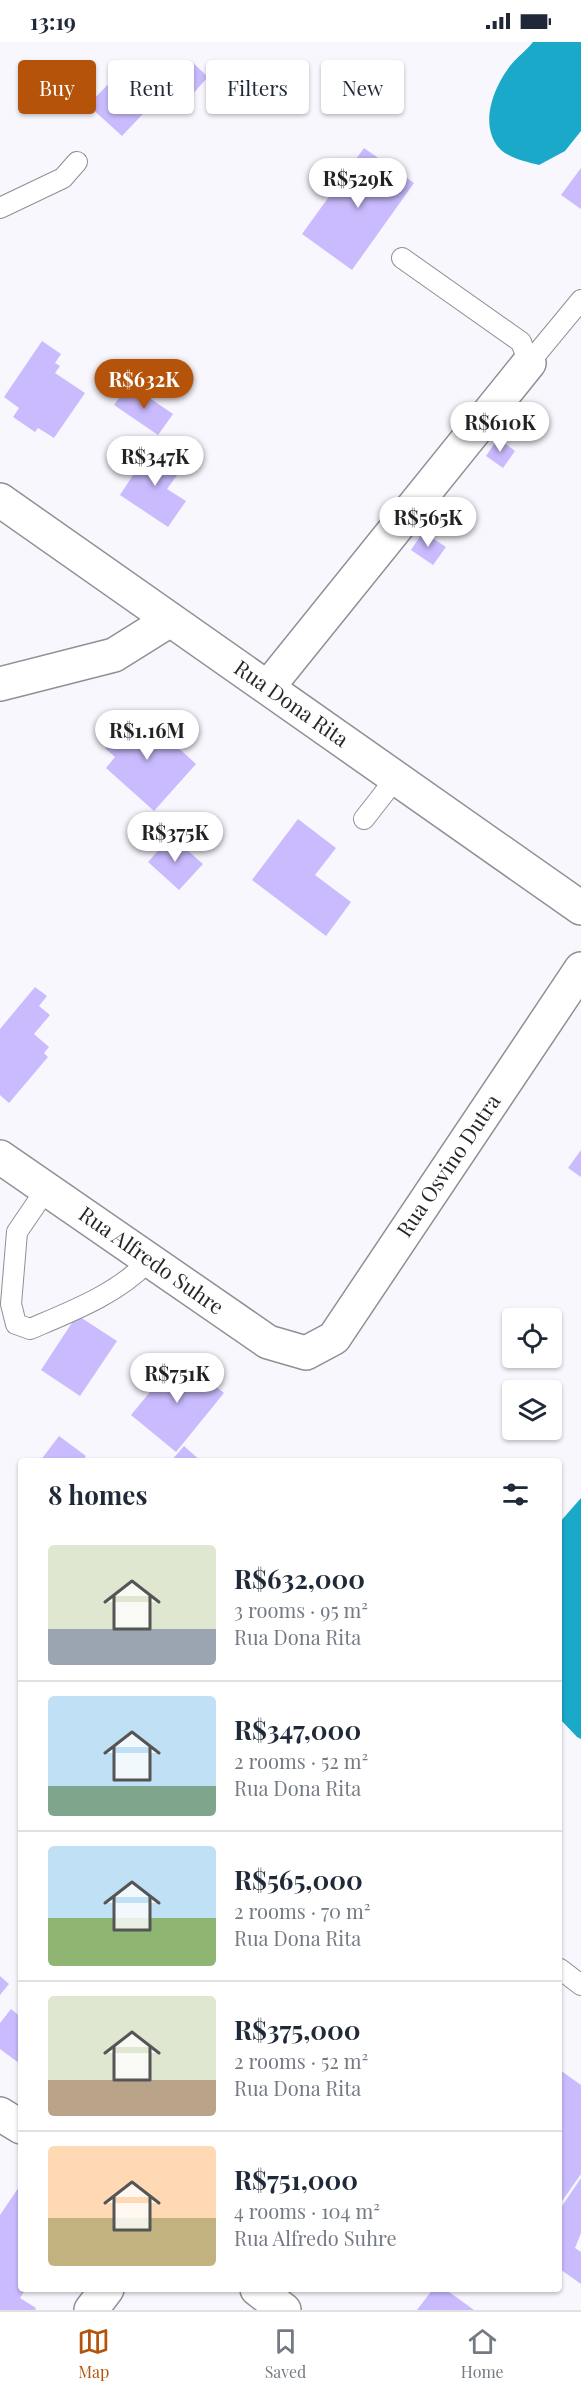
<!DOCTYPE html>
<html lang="en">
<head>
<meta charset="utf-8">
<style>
  :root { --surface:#fff; --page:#f6f6f7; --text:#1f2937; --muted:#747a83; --line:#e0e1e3; --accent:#b45309 }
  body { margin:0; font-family:"Playfair Display",serif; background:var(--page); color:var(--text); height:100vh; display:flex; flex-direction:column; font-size:22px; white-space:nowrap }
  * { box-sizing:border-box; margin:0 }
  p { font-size:20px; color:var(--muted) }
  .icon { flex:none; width:33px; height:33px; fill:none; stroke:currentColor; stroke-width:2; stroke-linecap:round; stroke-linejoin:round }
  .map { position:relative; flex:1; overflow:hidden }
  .sheet { position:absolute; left:18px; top:1416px; width:544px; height:834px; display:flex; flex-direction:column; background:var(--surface); border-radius:6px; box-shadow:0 2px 4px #0004 }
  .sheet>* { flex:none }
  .guide { position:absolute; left:18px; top:18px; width:546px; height:54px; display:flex; gap:12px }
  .buttons { position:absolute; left:502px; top:1266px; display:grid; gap:12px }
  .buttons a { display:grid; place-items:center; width:60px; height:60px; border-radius:6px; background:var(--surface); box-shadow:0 2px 4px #0004; font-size:30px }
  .price { position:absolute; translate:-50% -51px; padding:0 14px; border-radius:21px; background:#fff; color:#222; font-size:20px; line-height:39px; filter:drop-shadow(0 2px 3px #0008) }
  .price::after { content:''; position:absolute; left:50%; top:36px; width:18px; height:14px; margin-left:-9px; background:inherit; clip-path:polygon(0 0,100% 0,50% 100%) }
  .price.active { background:var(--accent); color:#fff }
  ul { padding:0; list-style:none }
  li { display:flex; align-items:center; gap:18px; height:150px; padding:0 30px }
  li+li { border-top:2px solid var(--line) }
  li span { display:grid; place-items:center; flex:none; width:168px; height:120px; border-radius:6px; color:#555 }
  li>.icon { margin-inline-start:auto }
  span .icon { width:72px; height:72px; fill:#fffc; stroke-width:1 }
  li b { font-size:26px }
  h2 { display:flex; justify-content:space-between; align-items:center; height:72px; padding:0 30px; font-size:26px }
  .pill { padding:0 21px; border-radius:6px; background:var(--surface); box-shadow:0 2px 4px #0004; font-size:21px; line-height:54px }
  .pill.active { background:var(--accent); color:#fff }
  .status { display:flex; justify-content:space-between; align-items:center; height:42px; padding:0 30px; background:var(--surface); direction:ltr }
  .status svg { height:16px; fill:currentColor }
  .menu { display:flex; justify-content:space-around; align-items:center; height:84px; border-top:2px solid var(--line); background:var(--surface); font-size:16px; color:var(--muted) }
  .menu a { display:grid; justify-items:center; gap:3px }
  .menu .active { color:var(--accent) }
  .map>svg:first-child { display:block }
  .water { fill:#1aa9c9 }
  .building { fill:#cabbfe }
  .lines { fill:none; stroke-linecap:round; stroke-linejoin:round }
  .service-casing { stroke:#908f95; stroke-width:22 }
  .minor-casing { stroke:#908f95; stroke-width:36 }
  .secondary-casing { stroke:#908f95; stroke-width:36 }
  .service { stroke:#fff; stroke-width:20 }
  .minor { stroke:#fff; stroke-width:33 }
  .secondary { stroke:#fff; stroke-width:33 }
  .labels { text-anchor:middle; stroke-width:6; stroke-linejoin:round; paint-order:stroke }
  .street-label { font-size:21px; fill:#272629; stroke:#fff }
</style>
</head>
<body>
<div class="status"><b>13:19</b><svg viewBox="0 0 49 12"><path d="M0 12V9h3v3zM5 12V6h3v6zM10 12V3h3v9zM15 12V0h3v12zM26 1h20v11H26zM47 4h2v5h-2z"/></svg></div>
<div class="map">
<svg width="581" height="2268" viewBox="0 0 581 2268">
  <rect width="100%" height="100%" fill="#f9f7fe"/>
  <!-- water -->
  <path class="water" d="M533,0H581V89L565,109L539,123C527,120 509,116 500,107C478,83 494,45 510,24C517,15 526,9 533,0Z
    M581,1456V1697L577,1695L560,1677V1480Z"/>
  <!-- building -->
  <path class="building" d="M190,18L208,35L189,56L170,39Z
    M122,28L155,59L122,94L88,63Z
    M364,106L414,141L352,228L302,192Z
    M581,126V167L561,153Z
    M42,299L61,312L55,321L60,324L55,331L85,351L54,396L38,386L35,390L13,375L19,366L4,355Z
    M129,342L173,372L158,393L114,363Z
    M498,396L515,409L503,426L486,414Z
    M152,404L183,425L167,447L186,459L168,485L120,453Z
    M423,490L446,505L433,523L411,508Z
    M138,669L196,722L154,769L106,726L115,715L105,706Z
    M298,777L336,806L315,833L351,860L326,894L252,838Z
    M171,794L203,822L179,848L148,820Z
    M35,945L47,954L39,964L50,973L34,992L49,1005L44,1011L48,1015L9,1061L0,1053V987Z
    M581,1108V1135L568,1126Z
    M77,1273L117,1299L80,1354L41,1328Z
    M179,1315L224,1351L176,1410L131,1373Z
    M59,1394L86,1414L83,1419H40Z
    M184,1404L201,1419H171Z
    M0,1934L9,1942L0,1953Z
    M11,1967L21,1975V2019L19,2021L0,2007V1981Z
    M560,2028L581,2043V2132L560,2162Z
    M581,2136V2191L575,2206L581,2210V2242L560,2227V2167Z
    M19,2145L21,2146V2247H26L20,2256L36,2266L35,2268H0V2173Z
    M433,2247H445L474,2268H417Z"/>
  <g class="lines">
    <!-- service casing -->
    <g class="service-casing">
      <path id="service" d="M0,166L63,136L77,120
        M402,216L521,300L529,321L581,258
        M364,777L396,736
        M47,1146L17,1190L11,1262L16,1282L30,1287C70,1270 120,1251 149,1218
        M560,1927L581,1943"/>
    </g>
    <!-- minor casing -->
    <g class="minor-casing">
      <path id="minor" d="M0,642L114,613L170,578
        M268,645L529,321
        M0,1115L268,1300L306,1311L334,1296L581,927
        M0,2072L21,2085
        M257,2247L284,2268
        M91,2268L107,2247"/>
    </g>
    <!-- secondary casing -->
    <g class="secondary-casing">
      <path id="secondary" d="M0,458L581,866"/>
    </g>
    <!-- service -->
    <use href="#service" class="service"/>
    <!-- minor -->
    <use href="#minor" class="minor"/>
    <!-- secondary -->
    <use href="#secondary" class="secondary"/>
  </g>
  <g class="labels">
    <!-- street labels -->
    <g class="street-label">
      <text transform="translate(291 662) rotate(35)" y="7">Rua Dona Rita</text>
      <text transform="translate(449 1124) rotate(-56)" y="7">Rua Osvino Dutra</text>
      <text transform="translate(151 1219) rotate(35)" y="7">Rua Alfredo Suhre</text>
    </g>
  </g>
</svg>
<div class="buttons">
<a><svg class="icon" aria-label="locate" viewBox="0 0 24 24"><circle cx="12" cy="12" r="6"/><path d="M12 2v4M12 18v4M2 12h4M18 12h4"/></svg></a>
<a><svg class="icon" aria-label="layers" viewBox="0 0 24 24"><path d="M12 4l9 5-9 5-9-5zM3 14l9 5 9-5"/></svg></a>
</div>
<b class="price" style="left:358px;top:167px">R$529K</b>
<b class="price active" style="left:144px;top:368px">R$632K</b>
<b class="price" style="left:500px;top:411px">R$610K</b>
<b class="price" style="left:155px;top:445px">R$347K</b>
<b class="price" style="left:428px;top:506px">R$565K</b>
<b class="price" style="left:147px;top:719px">R$1.16M</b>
<b class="price" style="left:175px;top:821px">R$375K</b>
<b class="price" style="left:177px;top:1362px">R$751K</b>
<div class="guide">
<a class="pill active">Buy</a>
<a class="pill">Rent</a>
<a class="pill">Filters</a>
<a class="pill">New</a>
</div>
<section class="sheet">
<h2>8 homes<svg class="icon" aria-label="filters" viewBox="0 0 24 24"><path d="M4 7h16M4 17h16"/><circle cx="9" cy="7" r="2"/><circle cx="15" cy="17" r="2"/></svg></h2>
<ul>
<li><span style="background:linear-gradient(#dfe7d0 70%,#9aa5b1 0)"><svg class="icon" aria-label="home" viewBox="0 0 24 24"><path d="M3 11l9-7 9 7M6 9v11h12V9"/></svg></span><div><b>R$632,000</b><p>3 rooms · 95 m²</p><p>Rua Dona Rita</p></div></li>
<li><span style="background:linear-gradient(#bfe0f5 75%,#7fa58c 0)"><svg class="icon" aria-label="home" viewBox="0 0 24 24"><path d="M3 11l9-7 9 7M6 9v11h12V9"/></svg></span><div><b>R$347,000</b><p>2 rooms · 52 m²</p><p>Rua Dona Rita</p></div></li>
<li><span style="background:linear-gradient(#bfe0f5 60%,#8fb573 0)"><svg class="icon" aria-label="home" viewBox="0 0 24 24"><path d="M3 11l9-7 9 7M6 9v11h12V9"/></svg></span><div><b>R$565,000</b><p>2 rooms · 70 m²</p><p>Rua Dona Rita</p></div></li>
<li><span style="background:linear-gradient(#dfe7d0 70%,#b9a48a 0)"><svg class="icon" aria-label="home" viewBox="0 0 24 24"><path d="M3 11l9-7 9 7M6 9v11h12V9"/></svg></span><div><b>R$375,000</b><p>2 rooms · 52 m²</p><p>Rua Dona Rita</p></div></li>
<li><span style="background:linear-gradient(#ffd9b3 60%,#c2b280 0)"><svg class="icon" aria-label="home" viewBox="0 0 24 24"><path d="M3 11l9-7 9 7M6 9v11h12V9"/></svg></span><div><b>R$751,000</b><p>4 rooms · 104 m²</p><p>Rua Alfredo Suhre</p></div></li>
</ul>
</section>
</div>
<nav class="menu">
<a class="active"><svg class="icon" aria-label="map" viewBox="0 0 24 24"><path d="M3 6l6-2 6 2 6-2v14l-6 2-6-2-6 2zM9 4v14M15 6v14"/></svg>Map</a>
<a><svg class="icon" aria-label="saved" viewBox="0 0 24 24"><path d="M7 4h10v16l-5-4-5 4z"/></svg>Saved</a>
<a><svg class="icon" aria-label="home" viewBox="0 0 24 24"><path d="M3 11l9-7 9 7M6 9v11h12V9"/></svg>Home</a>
</nav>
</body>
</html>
